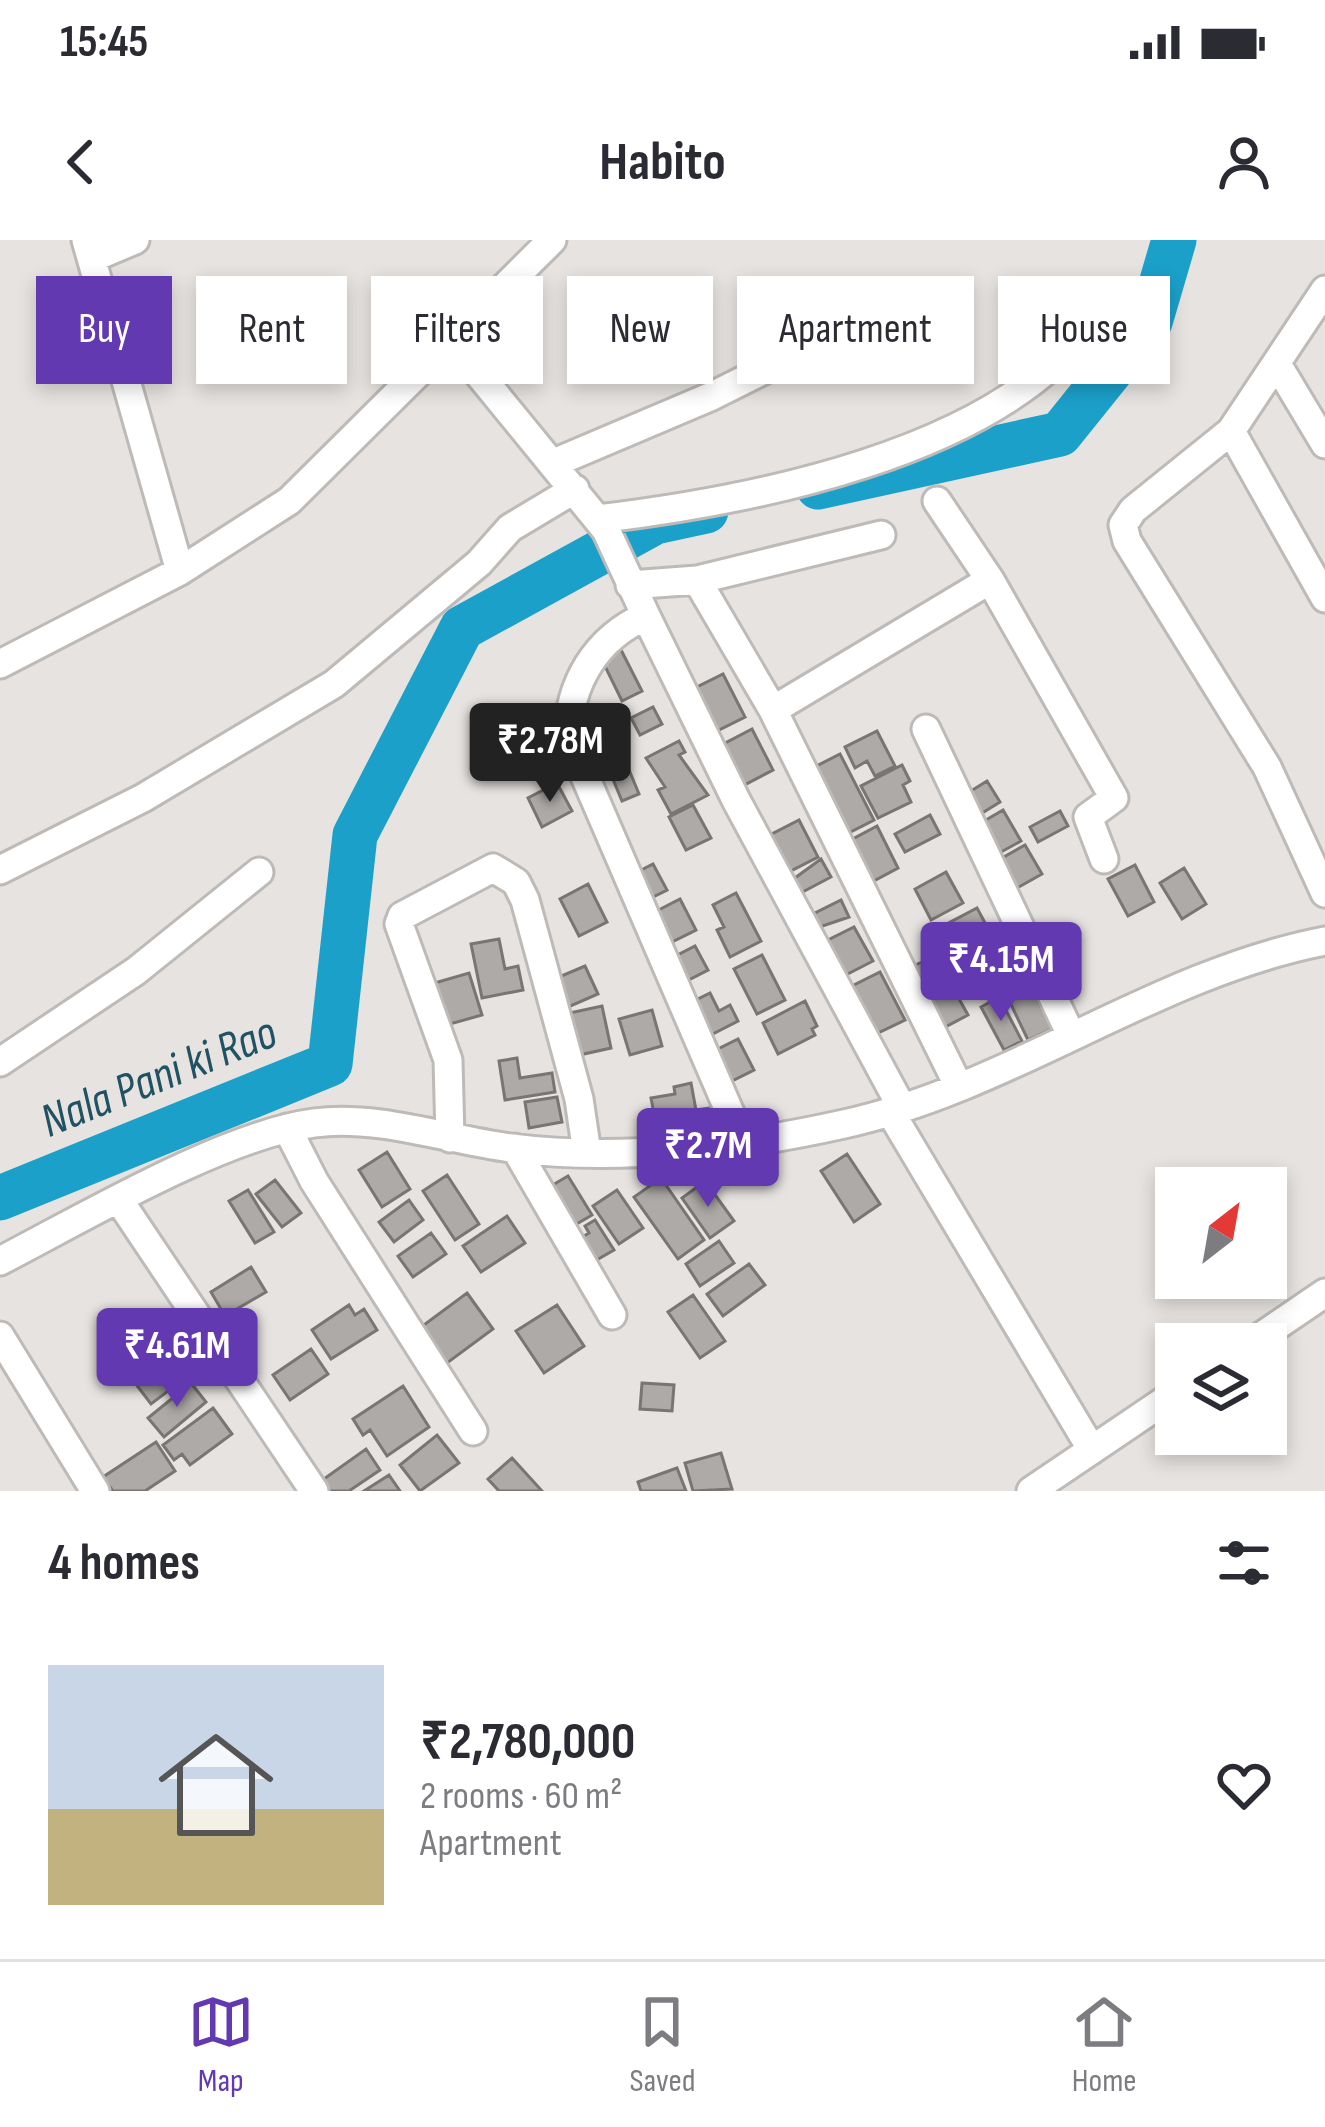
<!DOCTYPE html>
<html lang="en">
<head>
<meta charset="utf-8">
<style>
  :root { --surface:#fff; --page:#f7f7f7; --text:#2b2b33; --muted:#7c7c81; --line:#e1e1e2; --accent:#6339b1 }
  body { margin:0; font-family:"Sofia Sans Condensed",sans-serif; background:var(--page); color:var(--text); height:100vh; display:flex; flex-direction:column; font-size:45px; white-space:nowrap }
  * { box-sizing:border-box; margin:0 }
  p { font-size:39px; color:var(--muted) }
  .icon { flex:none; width:66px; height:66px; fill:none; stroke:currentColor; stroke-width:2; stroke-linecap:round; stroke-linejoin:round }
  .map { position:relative; height:1251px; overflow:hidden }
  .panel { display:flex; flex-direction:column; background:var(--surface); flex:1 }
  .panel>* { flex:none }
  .banner { position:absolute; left:36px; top:36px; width:1254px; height:108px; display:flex; gap:24px }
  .needle { width:78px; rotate:31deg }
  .controls { position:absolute; left:1155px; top:927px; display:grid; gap:24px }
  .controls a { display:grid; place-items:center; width:132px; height:132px; border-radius:0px; background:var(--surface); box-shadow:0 6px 18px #0003; font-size:60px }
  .price { position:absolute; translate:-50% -102px; padding:0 27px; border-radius:12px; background:var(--accent); color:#fff; font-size:39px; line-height:78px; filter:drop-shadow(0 3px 6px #0008) }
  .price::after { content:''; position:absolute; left:50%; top:72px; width:36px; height:27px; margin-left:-18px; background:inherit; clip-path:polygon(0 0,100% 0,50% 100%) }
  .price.on { background:#222; color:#fff }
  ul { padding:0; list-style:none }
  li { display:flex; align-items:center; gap:36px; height:300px; padding:0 48px }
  li span { display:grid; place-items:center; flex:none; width:336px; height:240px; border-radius:0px; color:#555 }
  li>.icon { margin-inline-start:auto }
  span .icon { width:144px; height:144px; fill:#fffc; stroke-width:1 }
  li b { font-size:51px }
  h2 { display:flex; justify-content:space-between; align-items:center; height:144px; padding:0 48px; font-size:51px }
  .tag { padding:0 42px; border-radius:0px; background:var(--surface); box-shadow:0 6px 18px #0003; font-size:42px; line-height:108px }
  .tag.on { background:var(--accent); color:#fff }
  .status { display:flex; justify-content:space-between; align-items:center; height:84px; padding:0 60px; background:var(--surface); direction:ltr }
  .status svg { height:33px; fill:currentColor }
  header { display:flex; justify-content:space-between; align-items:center; height:156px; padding:0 48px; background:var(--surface); font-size:54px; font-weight:700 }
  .tabs { display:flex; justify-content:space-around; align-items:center; height:168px; border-top:3px solid var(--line); background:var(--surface); font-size:33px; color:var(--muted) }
  .tabs a { display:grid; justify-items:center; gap:6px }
  .tabs .on { color:var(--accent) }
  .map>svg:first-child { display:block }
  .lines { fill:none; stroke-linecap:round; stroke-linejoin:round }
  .river { stroke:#1ba0ca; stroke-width:45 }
  .building { fill:#adaaa7; stroke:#787572; stroke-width:3 }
  .minor-casing { stroke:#bdbab7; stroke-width:33 }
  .minor { stroke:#fff; stroke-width:27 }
  .labels { text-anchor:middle; stroke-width:12; stroke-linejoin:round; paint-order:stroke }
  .water-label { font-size:48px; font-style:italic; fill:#215264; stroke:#e6e3e0 }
</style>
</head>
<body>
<div class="status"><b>15:45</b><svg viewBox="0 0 49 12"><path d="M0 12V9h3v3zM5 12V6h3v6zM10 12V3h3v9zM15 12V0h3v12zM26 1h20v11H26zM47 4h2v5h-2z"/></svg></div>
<header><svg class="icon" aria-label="back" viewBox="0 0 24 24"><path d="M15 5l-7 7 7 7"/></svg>Habito<svg class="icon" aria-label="person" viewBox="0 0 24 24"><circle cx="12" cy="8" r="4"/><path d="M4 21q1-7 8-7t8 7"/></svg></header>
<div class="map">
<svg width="1325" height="1251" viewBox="0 0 1325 1251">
  <rect width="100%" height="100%" fill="#e6e3e0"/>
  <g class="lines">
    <!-- river -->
    <path class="river" d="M818,247L1060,194L1150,82L1174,0
      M0,958L330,824L355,595L462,388L655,282L706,271"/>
  </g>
  <!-- building -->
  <path class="building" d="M617,402L642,451L622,461L598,412Z
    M723,434L745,477L707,496L685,453Z
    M653,467L662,484L640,495L631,478Z
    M600,484L610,511L581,522L561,498Z
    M752,489L773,530L733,551L712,510Z
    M877,491L895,526L875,536L867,521L855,528L845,507Z
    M679,501L685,512L679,515L708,555L671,574L658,550L665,547L646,518Z
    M622,513L639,554L622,561L605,520Z
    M840,514L874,580L829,603L793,538Z
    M902,525L910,541L903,545L911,562L878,578L861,546Z
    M987,541L1000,562L971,580L958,559Z
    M557,543L572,571L542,587L528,558Z
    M693,565L711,598L686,610L669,577Z
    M1003,570L1021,601L992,617L974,587Z
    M1060,571L1068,586L1038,602L1030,587Z
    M930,575L940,594L905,612L895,594Z
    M799,580L818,617L785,634L766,597Z
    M877,586L898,628L870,643L849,601Z
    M1025,605L1042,634L1010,652L993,623Z
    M821,619L831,637L795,656L788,643Z
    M653,624L667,650L635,666L622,640Z
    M1135,625L1154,662L1128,676L1108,639Z
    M1184,628L1206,664L1182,679L1160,643Z
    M946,632L963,663L931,680L915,649Z
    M588,644L607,682L579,696L560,659Z
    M736,653L761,701L730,717L717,690L724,687L713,665Z
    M680,659L696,690L656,710L639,680Z
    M841,660L849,677L811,690L805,678Z
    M977,668L991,694L955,714L941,687Z
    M854,687L873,721L838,739L820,704Z
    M499,699L505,729L518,726L523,750L482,758L471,704Z
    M1005,699L1025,734L986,756L966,721Z
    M695,706L708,730L675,747L662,723Z
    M762,715L785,760L757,774L734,729Z
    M937,715L949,739L915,756L903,731Z
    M585,726L598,754L559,771L547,742Z
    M880,732L905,780L878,793L871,779L856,787L838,753Z
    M469,733L482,775L436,788L424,746Z
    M1029,743L1052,789L1028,800L1006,754Z
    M953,748L968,775L934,793L919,765Z
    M710,753L719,771L730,765L738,781L701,800L684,766Z
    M999,757L1022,801L1004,810L981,767Z
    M805,761L817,786L812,789L815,795L778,814L763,783Z
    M602,766L611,808L561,819L565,774Z
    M652,770L662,806L630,815L619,779Z
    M738,799L754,830L722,846L706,815Z
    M517,818L520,838L552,833L555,852L505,860L499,821Z
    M691,843L696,870L710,868L715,895L660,905L651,858L675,854L674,847Z
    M557,857L562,882L529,888L525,862Z
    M387,912L410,949L382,967L359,930Z
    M847,914L880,964L854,982L821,931Z
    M447,935L479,984L455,1000L423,951Z
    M568,936L592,975L563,992L539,953Z
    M661,938L704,1000L678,1019L634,957Z
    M275,940L301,973L282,987L256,954Z
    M705,941L734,981L710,998L682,958Z
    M248,950L274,992L255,1003L229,961Z
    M617,950L643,988L619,1004L593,966Z
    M409,960L423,980L394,1002L379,982Z
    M507,976L525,1003L481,1032L463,1006Z
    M595,980L614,1010L588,1025L574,1002L589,993L585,986Z
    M431,993L446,1014L413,1037L398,1016Z
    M719,1001L734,1023L700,1046L686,1024Z
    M749,1024L765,1045L723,1076L707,1054Z
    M251,1027L266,1052L225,1076L211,1052Z
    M467,1053L493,1089L443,1126L417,1090Z
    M693,1055L725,1101L700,1118L668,1072Z
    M349,1065L355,1075L364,1069L377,1090L331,1119L312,1090Z
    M557,1065L584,1106L544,1133L516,1091Z
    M311,1109L328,1134L290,1160L273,1135Z
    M176,1112L192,1133L151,1164L135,1143Z
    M191,1143L206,1162L164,1197L148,1178Z
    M642,1143L674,1145L672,1171L640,1169Z
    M403,1146L429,1187L387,1216L370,1190L363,1195L353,1179Z
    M213,1168L232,1194L190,1225L182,1214L174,1220L163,1205Z
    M437,1195L459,1223L420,1251L400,1225Z
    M156,1202L175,1231L145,1251H113L103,1237Z
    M366,1209L380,1230L349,1251H329L321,1241Z
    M721,1213L732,1249L693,1251L685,1223Z
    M512,1218L542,1251H499L488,1239Z
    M677,1228L686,1251H641L638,1242Z
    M389,1235L400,1251H364Z"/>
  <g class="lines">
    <!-- minor casing -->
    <g class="minor-casing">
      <path id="minor" d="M86,0L180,331
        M92,18L135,0
        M1325,50L1231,191L1133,270L1123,285L1127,301L1267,527L1325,653
        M450,99L606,290L646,376
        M1277,124L1325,204
        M1231,191L1325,358
        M554,223L712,156L842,91
        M598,279C748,261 993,215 1088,86
        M697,340L773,470L959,847
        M990,340L1114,558L1088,577L1104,619
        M630,345L697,340L881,295
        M0,424L180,331L289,261L552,0
        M773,470L990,340L937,261
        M926,489L1070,793
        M0,630L143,558L334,444L479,323L510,288L575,249
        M0,822L136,731L259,632
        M891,873L1092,1210
        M287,888L314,941L473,1191
        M450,898L448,820L399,684L402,676L493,628L516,642L525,660L579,859L587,913
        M743,903L568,497C569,443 596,398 646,376L736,560L902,868
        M515,908L612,1075
        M119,960L314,1251
        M0,1021C83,978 224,895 314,883C377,874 449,900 511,908C621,922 736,908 844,884C1013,847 1154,734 1325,701
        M0,1096L95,1251
        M1250,1104L1325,1053
        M1031,1251L1176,1153"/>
    </g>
    <!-- minor -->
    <use href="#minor" class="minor"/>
  </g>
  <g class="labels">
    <!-- water labels -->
    <g class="water-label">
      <text transform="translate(158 835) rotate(-22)" y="17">Nala Pani ki Rao</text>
    </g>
  </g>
</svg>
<div class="controls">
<a><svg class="needle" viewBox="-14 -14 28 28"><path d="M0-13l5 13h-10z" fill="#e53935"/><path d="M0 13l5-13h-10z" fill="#7c7c81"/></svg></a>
<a><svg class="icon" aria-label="layers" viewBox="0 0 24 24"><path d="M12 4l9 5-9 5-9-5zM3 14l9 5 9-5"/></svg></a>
</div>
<b class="price on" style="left:550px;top:565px">₹2.78M</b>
<b class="price" style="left:1001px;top:784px">₹4.15M</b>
<b class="price" style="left:708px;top:970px">₹2.7M</b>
<b class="price" style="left:177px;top:1170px">₹4.61M</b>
<div class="banner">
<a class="tag on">Buy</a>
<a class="tag">Rent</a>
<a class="tag">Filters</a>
<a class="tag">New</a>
<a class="tag">Apartment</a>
<a class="tag">House</a>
</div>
</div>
<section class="panel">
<h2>4 homes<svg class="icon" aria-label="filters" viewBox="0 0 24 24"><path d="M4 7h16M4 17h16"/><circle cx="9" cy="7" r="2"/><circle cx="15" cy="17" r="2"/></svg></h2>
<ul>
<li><span style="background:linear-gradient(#c9d6e8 60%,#c2b280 0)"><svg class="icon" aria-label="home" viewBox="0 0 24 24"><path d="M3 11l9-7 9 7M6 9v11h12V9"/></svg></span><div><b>₹2,780,000</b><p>2 rooms · 60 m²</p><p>Apartment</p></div><svg class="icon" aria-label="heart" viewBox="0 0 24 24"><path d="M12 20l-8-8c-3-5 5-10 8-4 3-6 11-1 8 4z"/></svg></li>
</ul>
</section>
<nav class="tabs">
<a class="on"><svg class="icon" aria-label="map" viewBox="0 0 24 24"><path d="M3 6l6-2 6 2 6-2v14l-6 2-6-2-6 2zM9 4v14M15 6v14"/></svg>Map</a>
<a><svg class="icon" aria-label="saved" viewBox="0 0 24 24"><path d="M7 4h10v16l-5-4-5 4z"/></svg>Saved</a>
<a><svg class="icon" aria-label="home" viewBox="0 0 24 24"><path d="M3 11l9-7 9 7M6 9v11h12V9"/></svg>Home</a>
</nav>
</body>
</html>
